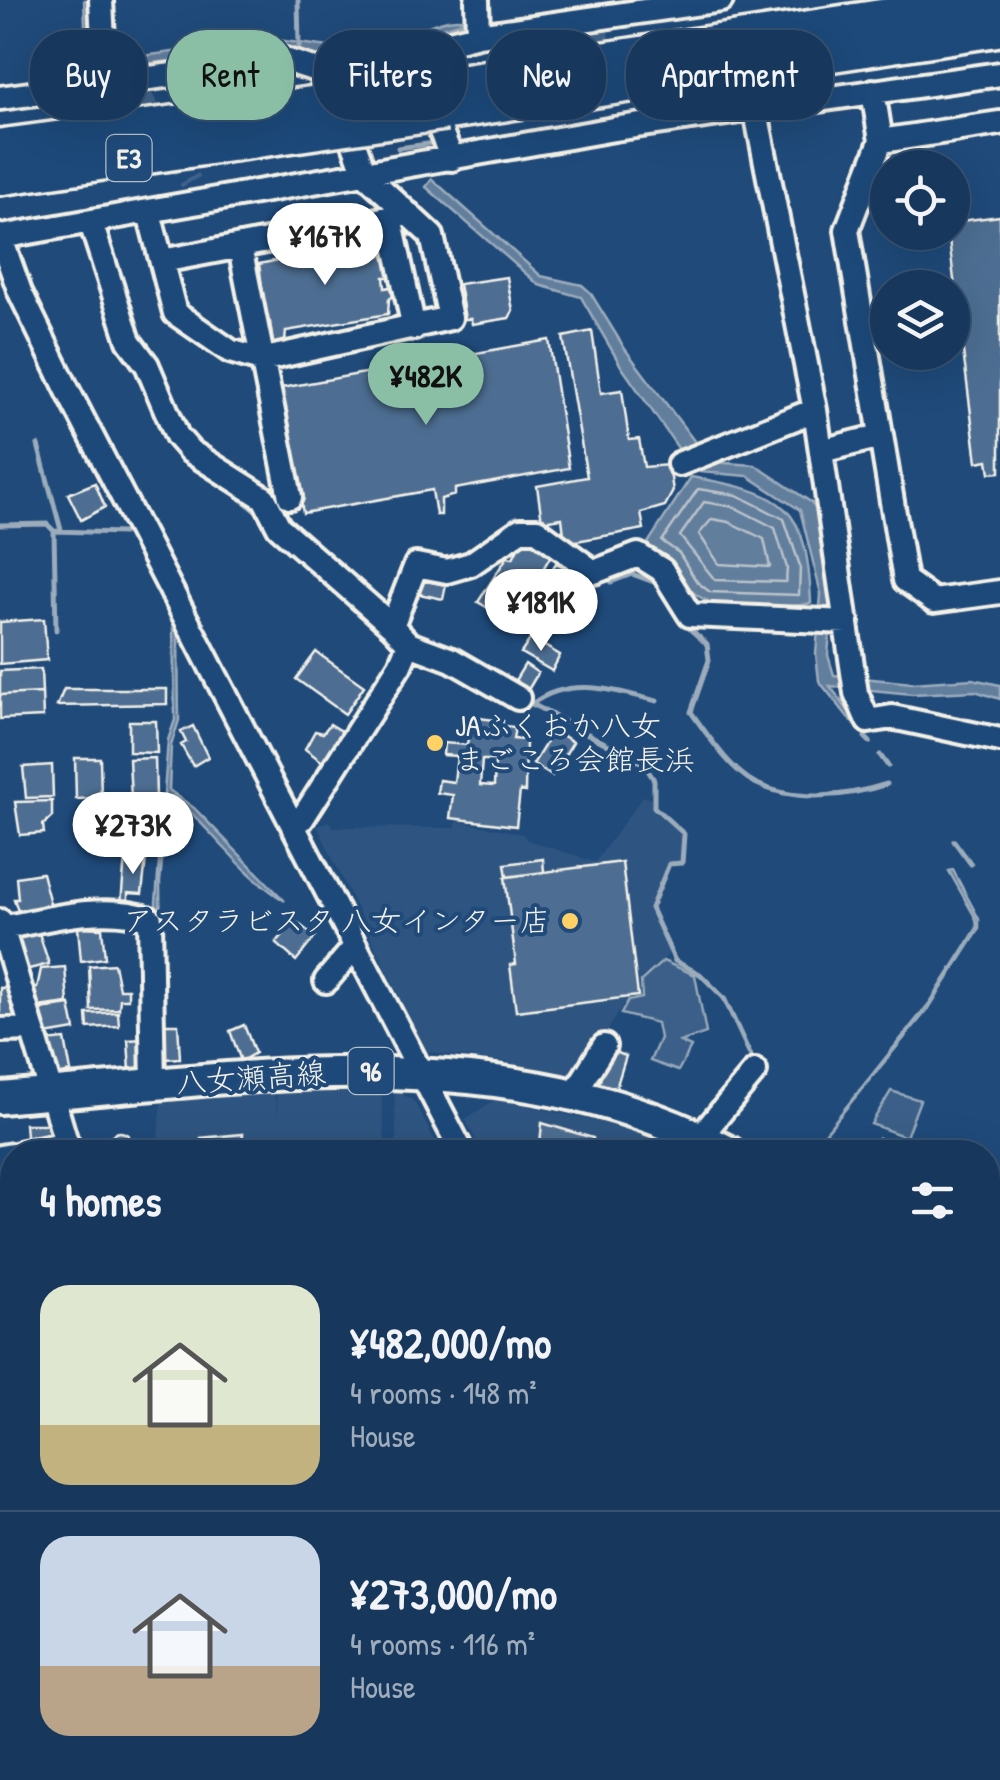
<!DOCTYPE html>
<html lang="en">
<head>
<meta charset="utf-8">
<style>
  :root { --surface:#17385c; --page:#244365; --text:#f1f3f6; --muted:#9eacbb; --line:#365272; --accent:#8abfa5 }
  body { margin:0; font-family:"Patrick Hand","Klee One",sans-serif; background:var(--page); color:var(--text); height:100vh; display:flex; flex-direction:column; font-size:38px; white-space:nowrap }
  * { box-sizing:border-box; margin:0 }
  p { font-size:32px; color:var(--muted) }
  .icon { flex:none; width:55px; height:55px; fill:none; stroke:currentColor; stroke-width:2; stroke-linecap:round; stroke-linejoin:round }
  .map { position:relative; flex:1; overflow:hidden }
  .sheet { position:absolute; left:0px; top:1140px; width:1000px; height:640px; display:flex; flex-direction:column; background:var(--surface); border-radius:40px 40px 0 0; box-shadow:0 10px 40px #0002,0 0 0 2px var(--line) }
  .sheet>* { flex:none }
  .top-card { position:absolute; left:30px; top:30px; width:940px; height:90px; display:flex; gap:20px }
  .tools { position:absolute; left:870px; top:150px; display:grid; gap:20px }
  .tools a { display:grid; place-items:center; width:100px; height:100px; border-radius:50%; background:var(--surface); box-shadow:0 10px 40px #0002,0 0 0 2px var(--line); font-size:50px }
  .price { position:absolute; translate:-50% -85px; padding:0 22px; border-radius:35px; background:#fff; color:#222; font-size:32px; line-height:65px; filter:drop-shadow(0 2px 5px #0008) }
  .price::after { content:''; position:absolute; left:50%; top:60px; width:30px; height:22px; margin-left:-15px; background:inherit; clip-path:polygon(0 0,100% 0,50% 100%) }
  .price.active { background:var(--accent); color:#111 }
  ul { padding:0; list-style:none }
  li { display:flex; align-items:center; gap:30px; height:250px; padding:0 40px }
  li+li { border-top:2px solid var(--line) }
  li span { display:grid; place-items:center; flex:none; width:280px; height:200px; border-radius:30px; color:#555 }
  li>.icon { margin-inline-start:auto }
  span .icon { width:120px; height:120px; fill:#fffc; stroke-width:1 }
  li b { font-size:42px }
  h2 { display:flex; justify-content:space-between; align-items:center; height:120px; padding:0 40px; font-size:42px }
  .pill { padding:0 35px; border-radius:40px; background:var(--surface); box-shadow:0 10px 40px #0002,0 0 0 2px var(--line); font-size:35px; line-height:90px }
  .pill.active { background:var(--accent); color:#111 }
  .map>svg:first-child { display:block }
  .built { fill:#2d5581 }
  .green { fill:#3a5f88; stroke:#97a8b8; stroke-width:2.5 }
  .water { fill:#627e9d; stroke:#9cacbb; stroke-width:2.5 }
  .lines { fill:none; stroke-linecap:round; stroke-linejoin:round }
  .shore { stroke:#bac3ca; stroke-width:2.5 }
  .stream { stroke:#9cacbb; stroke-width:5 }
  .building { fill:#4d6e92; stroke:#f4f1e8; stroke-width:2.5; fill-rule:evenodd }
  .minor-tunnel { stroke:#3f638a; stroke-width:22; stroke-dasharray:22 11; stroke-linecap:butt }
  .minor-casing { stroke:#f4f1e8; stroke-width:30 }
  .major-casing { stroke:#f4f1e8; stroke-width:38 }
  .highway-casing { stroke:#f4f1e8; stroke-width:42 }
  .minor { stroke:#1f4a7a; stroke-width:22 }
  .major { stroke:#1f4a7a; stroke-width:30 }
  .highway { stroke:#1f4a7a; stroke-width:35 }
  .highway-bridge-casing { stroke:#f4f1e8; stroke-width:42; stroke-linecap:butt }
  .highway-bridge { stroke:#1f4a7a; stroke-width:35 }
  .poi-dot { fill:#ffd166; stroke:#1f4a7a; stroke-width:4 }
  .labels { text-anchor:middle; stroke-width:8; stroke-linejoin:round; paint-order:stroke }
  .shield { fill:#1f4a7a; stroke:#b4bfc7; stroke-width:2.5 }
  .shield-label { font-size:28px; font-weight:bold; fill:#f4f1e8 }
  .poi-label { font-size:30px; fill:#f4f1e8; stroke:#1f4a7a; text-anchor:start }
  .street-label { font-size:30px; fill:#f4f1e8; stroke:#1f4a7a }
</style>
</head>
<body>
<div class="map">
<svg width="1000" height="1780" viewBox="0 0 1000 1780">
  <rect width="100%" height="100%" fill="#1f4a7a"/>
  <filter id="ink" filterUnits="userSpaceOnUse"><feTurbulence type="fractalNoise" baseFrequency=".01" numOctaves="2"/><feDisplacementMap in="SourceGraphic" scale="20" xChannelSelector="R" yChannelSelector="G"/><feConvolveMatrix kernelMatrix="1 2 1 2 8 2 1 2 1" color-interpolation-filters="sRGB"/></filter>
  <g filter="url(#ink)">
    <!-- built -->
    <path class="built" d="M643,796L652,799L654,812L682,835L681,862L668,863L649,907L670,953L639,980L640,998L627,999L578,1079L506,1062L426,1052L317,826L329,821L334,827L455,828L457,821L523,834L527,840L595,862Z
      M394,1090L413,1100L441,1152H397Z
      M274,1091L278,1118L276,1091H381L386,1152H277V1145L275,1152H157L161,1102Z
      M496,1099L644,1132L670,1143L665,1152H482L465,1119Z
      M1000,1648V1780H809L802,1768H988V1653Z"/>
    <!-- green -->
    <path class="green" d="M663,961L695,975L706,1033L680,1042L691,1047L678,1071L650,1061L660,1038L657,1023L621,1014L628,1001L642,998L641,981Z
      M891,1091L920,1100L906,1137L871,1124Z"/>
    <!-- water -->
    <path class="water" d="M84,0H91L97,62L270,39L343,49L352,65L360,54C393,48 440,10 470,21C430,28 399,48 360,58L357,71L207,57L87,70Z
      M432,179L541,276L582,285L590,292L625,349L710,462L755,465L812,503L818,513L833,597L828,655L834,675L912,683L973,679L1000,685V699L975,691L912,694L830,686L855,720L852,722L819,681L816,654L821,594L800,510L748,476L700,472L680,451L621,366L581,297L539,285L426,187Z
      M691,477C786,493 807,505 811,603C780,610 713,615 690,589C675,572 673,561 652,551L648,543Z
      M173,629L178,633L179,720L171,746L169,790L194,808L285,901C242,874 211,830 174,796L168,797L160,882L162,1016L156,902L168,740L175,720Z
      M953,870L979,919V930L929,1008L810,1152L931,1001L977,928L976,919L949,871Z"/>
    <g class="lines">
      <!-- shore -->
      <path class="shore" d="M698,489L737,495L784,519L800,566L799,595L710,592L697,582L679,553L662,541Z
        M704,502L734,507L775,528L787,568L786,582L715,580L680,536Z
        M712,519L729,522L764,539L770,567L719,564L699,534Z"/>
      <!-- stream -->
      <path class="stream" d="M298,0L299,47
        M987,89L1000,87
        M398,148L435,143
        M38,445L61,530
        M223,485L262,515
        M0,525L47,524L54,531L123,533
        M54,531L56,630
        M611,582L632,574L659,584
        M362,614L374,627
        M682,622L707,644L709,660L691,712C707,734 730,770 755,783C795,803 847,797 887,784
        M657,701C615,691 570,675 532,704L644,764L654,780V807L684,834L682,863L669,864L651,908L675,961L700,974L724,998L753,1061
        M865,737L870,742
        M880,755L888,766
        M954,841L971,864"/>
    </g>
    <!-- building -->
    <path class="building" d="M1000,216V472L990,473L988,460L977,462L948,232H952V222Z
      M377,240V256L388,254L395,277H384L385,288L391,287L394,295L389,299L388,314L286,331L285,342L273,344L270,322H262L260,310L265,309L259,264Z
      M507,277L513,311L509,318L472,324L471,319H465L459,284Z
      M592,331L601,393L622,390L629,440L639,439L644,467L669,465L673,491L665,506L641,513L644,529L565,543L562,518L542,521L537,486L587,477L563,337Z
      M549,340L569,468L455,489V495L441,499V515H436L432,490L303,513L281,388Z
      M95,483L105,507L81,520L68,494Z
      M534,537L550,557L512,622L478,602L507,557L513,558L520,544Z
      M556,563L591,580L578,611L559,608L546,621L526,611Z
      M421,580L446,585L443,599L419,594Z
      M44,619L47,660L0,664V622Z
      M531,638L560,655L552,671L521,653Z
      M316,652L364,686L345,714L296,679Z
      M525,664L538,673L525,695L511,687Z
      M41,669L42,693L0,695V671Z
      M64,689H167V704L57,706Z
      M42,693L43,717L0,719V695Z
      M471,717L503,721L501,733L504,726L515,727L513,739L526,740L525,792L520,791L516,826L450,818L453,795L437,793L439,780L454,782L457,756L443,755L444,743L467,745ZM482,760H495L494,786L480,785Z
      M129,721H156L157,753L129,752Z
      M330,724L348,735L328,766L305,749L315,731L323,733Z
      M193,726L208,757L193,766L181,745L186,742L181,732Z
      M554,730L573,742L552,776L533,764Z
      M75,758H100L101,798L76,799Z
      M155,758L156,797L131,799L129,759Z
      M52,765L53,797L26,798L23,767Z
      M52,801V817L43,825L44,833L20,835L15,802Z
      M125,857L146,858L142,894L128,893V905L121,904Z
      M543,859L544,872L507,877L505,864Z
      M622,862L638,996L516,1011L510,965L516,964L505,877Z
      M42,873L52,911L20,917L14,899H18L16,877Z
      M295,921L315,937L296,961L276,943Z
      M78,927L102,928L105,958L81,961Z
      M38,930L49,964L21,971L16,934Z
      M114,964L119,989H128V999H120L119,1009L91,1010L89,966Z
      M65,967L68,1003L30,1008L28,989L37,988L41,969Z
      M12,987L17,1021L0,1022V988Z
      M70,1005L75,1030L40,1036L41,1009Z
      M118,1012L119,1026L88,1028L87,1014Z
      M164,1024H178L180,1058L164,1059Z
      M244,1025L255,1053L241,1061L230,1031Z
      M65,1039L71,1072L52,1076L45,1041Z
      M144,1039L146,1070L130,1071L128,1040Z
      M609,1050L626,1056L616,1088L599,1084Z
      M542,1123L593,1138L589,1152H559L540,1144Z
      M25,1124H52L58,1140L27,1147Z
      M109 1143a11 11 0 1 1 22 0a11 11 0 1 1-22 0Z
      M243,1134L241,1152H202L201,1138Z
      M878,1138L904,1148L909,1138L939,1152H872Z
      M1000,1693V1734L995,1737L988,1723V1699Z
      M1000,1734V1780H910L934,1768H988V1741Z
      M45,1768H69L71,1780H41Z
      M225,1768L226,1780H200L199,1770Z
      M297,1768H306L310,1779L280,1780L278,1775Z
      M318,1768H346L350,1780H316L320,1777Z
      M375,1768H413L414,1772L403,1780H379Z
      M740,1768L762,1769L766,1780H740Z"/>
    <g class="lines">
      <!-- minor-tunnel -->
      <path class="minor-tunnel" d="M597,32L611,108
        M139,93L191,182"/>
      <!-- minor casing -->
      <g class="minor-casing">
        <path id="minor" d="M101,0L105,83
          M477,0L478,35
          M873,91L881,141L847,230L905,580L934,601L1000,592
          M0,98L285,60L345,79L412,61L430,47L478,35L721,0
          M429,102L452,159
          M755,107L815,410L856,693L868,721L892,717L1000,740
          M881,141L1000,123
          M149,213L175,313L230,351L261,360L450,318L432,236L365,174L344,116
          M390,218L414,328
          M91,223L129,341L147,365L177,436L190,451L264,498L279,527L392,626L416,565L447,571L471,564L520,530H537L594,572L638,555L662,570L690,615L847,622
          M0,236L20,292L69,393L462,1152
          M1,237L614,129L1000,74
          M240,247L290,497
          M162,261L409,214
          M821,451L881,436
          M679,464L815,410
          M409,644L452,660L518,698
          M302,819L400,665L409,644L392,626
          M0,921L69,1152
          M2,928C48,919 105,903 150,919L153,1086
          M326,981L355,947
          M0,1030L31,1029
          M574,1094L604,1046
          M700,1137L755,1071
          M23,1152L67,1143
          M0,1157L12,1155
          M0,1218L12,1216
          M988,1442L1000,1448
          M0,1502H12
          M988,1537L1000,1542
          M988,1581L1000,1586
          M988,1672L1000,1665
          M0,1753H12
          M264,1768L268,1780
          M790,1768L797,1780
          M419,1780L443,1768
          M855,1780L876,1768"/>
      </g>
      <!-- major casing -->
      <g class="major-casing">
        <path id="major" d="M0,1098C245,1078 501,1033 729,1152
          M988,1278L1000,1283"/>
      </g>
      <!-- highway casing -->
      <g class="highway-casing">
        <path id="highway" d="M437,86L995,0
          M445,112L1000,28
          M0,147L247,114
          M0,177L254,140"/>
      </g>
      <!-- minor -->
      <use href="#minor" class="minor"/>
      <!-- major -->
      <use href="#major" class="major"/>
      <!-- highway -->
      <use href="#highway" class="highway"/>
      <!-- highway-bridge casing -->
      <g class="highway-bridge-casing">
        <path id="highway-bridge" d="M247,114L437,86
          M254,140L445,112"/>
      </g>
      <!-- highway-bridge -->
      <use href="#highway-bridge" class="highway-bridge"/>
    </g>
  </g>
  <!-- markers -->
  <g class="poi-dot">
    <circle cx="435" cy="743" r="10"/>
    <circle cx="570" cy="921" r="10"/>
  </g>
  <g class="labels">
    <!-- shield labels -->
    <g class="shield">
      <rect x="106.5" y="135" width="45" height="46" rx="8"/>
      <rect x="348.5" y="1048" width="45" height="46" rx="8"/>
    </g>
    <g class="shield-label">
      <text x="129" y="168">E3</text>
      <text x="371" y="1081">96</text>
    </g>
    <!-- poi labels -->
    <g class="poi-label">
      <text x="455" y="736">JAふくおか八女<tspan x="455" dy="34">まごころ会館長浜</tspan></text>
      <text x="550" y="931" text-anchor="end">アスタラビスタ 八女インター店</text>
    </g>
    <!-- street labels -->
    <g class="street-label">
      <text transform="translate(251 1078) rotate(-4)" y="10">八女瀬高線</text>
    </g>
  </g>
</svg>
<div class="tools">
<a><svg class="icon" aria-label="locate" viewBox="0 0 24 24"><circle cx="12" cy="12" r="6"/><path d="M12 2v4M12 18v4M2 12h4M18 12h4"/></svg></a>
<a><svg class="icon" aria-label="layers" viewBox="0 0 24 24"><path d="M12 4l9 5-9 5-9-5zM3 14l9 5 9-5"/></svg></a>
</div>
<b class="price" style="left:325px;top:288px">¥167K</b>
<b class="price active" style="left:426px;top:428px">¥482K</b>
<b class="price" style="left:541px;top:654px">¥181K</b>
<b class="price" style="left:133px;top:877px">¥273K</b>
<div class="top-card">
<a class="pill">Buy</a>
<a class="pill active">Rent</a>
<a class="pill">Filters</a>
<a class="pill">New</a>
<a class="pill">Apartment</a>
</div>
<section class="sheet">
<h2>4 homes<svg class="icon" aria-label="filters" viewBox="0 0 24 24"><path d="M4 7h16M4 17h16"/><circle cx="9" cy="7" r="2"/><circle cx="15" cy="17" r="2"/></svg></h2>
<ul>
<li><span style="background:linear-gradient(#dfe7d0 70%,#c2b280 0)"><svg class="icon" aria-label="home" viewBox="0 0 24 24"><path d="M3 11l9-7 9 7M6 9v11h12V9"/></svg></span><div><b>¥482,000/mo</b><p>4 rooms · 148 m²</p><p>House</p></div></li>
<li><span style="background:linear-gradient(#c9d6e8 65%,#b9a48a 0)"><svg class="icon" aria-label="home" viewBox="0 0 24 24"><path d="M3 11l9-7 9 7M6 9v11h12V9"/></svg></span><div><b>¥273,000/mo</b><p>4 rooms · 116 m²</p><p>House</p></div></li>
</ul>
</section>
</div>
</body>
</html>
